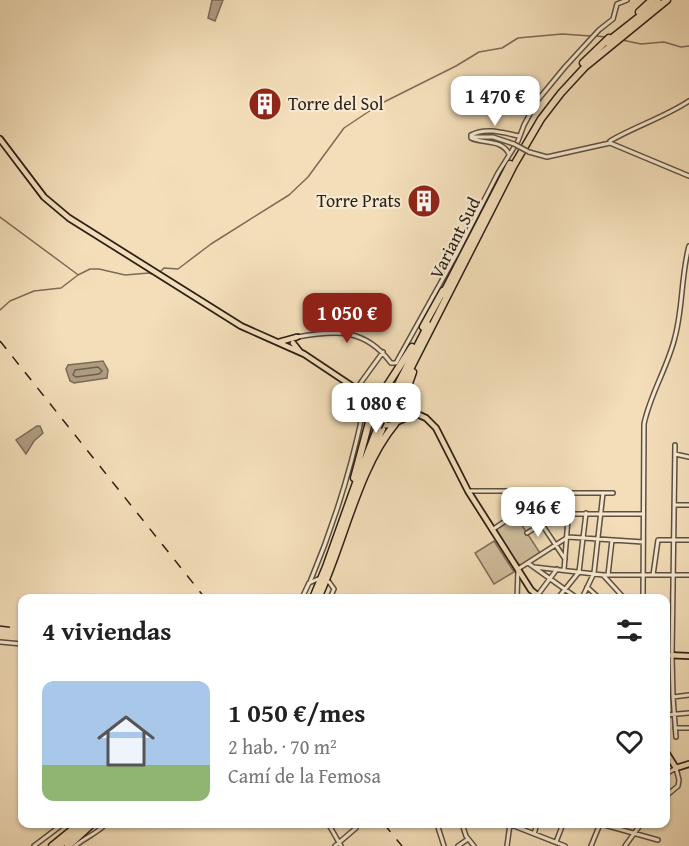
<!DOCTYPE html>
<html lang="es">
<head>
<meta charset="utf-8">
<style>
  :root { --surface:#fff; --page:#f2f2f2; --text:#222; --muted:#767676; --line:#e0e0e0; --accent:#8f2418 }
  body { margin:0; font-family:"Gentium Book Plus",serif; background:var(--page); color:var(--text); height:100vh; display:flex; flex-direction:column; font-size:22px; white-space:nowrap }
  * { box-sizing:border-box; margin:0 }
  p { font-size:20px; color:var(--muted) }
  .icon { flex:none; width:33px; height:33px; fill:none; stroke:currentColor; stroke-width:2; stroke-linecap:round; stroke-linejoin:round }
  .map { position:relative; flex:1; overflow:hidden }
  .drawer { position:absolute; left:18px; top:594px; width:652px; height:234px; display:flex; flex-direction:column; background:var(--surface); border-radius:12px; box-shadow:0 2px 4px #0004 }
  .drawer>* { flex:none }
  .price { position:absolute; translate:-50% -51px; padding:0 14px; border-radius:12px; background:#fff; color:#222; font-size:20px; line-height:39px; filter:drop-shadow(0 2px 3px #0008) }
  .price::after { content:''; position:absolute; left:50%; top:36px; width:18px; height:14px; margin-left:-9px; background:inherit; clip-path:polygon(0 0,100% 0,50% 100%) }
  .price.on { background:var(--accent); color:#fff }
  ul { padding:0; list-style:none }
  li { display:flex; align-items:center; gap:18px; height:150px; padding:0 24px }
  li+li { border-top:2px solid var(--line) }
  li span { display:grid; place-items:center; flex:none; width:168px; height:120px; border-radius:12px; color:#555 }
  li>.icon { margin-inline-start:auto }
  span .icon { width:72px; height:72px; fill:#fffc; stroke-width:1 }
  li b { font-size:26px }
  h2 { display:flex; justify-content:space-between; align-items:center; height:72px; padding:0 24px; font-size:26px }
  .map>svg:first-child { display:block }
  .green { fill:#d1be9e; stroke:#7e6f5b; stroke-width:1.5 }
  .water { fill:#af9d82; stroke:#7b6b58; stroke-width:1.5 }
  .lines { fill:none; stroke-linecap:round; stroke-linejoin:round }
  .shore { stroke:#6e5e4d; stroke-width:1.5 }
  .stream { stroke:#7b6b58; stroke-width:1.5 }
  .minor-casing { stroke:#5e5040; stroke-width:6 }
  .major-casing { stroke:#2c2018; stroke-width:8 }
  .highway-casing { stroke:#2c2018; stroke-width:9 }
  .minor { stroke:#f7ead2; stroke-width:3 }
  .major { stroke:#f3deb9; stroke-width:4.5 }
  .highway { stroke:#f3deb9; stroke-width:6 }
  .rail { stroke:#2c2018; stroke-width:1.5; stroke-dasharray:10 10; stroke-linecap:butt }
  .minor-bridge-casing { stroke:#5e5040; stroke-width:6; stroke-linecap:butt }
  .highway-bridge-casing { stroke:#2c2018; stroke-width:9; stroke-linecap:butt }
  .minor-bridge { stroke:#f7ead2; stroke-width:3 }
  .highway-bridge { stroke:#f3deb9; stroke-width:6 }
  .labels { text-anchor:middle; stroke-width:4.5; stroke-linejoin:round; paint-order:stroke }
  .poi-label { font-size:18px; fill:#2c2018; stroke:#f7ead2; text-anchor:start }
  .street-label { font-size:18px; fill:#2c2018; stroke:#f7ead2 }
</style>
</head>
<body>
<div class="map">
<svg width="689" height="846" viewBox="0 0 689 846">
  <rect width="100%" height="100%" fill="#f3deb9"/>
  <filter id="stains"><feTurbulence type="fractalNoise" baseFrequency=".00333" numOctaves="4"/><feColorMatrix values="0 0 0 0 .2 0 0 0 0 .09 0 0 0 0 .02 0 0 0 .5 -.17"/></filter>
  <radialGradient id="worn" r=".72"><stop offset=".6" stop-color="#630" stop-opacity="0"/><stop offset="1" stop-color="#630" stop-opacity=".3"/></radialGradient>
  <!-- green -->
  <path class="green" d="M516,516L540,553L522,565L517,564L495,530Z
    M494,541L514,572L494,584L475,553Z"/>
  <!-- water -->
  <path class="water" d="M212,0H223L215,21L208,18Z
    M103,361L108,370L107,378L74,383L70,381L66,369L68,365Z
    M37,426H40L43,433L34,441L26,454L16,440Z"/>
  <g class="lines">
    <!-- shore -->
    <path class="shore" d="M98,367L102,371L99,374L76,377L73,375L75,370Z"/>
    <!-- stream -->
    <path class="stream" d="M596,36L606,37
      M622,40L641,44L664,42L681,47L689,46
      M0,217L77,274
      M160,272L164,268L178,269L211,244L289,195L308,177L344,128L380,104L456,66L479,52L502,48L518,38L562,34L591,36
      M0,310L10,301L34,291L61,288L78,275L90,269H99L125,275L149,273L156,275"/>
    <!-- minor casing -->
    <g class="minor-casing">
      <path id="minor" d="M472,137H493L514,144
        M610,143V141C636,126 665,117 689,101
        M529,152L547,157L610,143L689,176
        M509,154C502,139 483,144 471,138V135C486,127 504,133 519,136
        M297,337C336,330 365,328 391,363H396L456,255L498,173L518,141L524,125L537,101L565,67L599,30L613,19L617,4L627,0
        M362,381L383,352
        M675,445L672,656L673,697L676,737
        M675,454L689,457
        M469,491H518
        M674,505H689
        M570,514H643
        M492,530L529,505L565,559
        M527,533L570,507
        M528,563L577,598
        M534,567L603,575H689
        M564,570L570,493H613
        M603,575L624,598
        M608,575L612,540
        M653,575L658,540H689
        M310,582C333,527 351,470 363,412V408L352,401L351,397
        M329,582L334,589L330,598
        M587,587L599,598
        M302,598L309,583L318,579
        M427,598H454
        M517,598L518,569L568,537L643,542
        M520,598L537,596L557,569
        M558,598L579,572L586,513
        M582,598L594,573L603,493
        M643,598L644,424C650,394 668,367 675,337C683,307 681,276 689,246
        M0,642L22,644
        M673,697L689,695
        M666,715L689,713
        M675,728H689
        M666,774L676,768L679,780L678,786L666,796
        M437,824L444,846
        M462,824L466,836L474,846
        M509,824L565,846
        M601,824L658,840
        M329,825L341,846
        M534,834L537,824
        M556,842L563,824
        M34,846L63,824
        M75,846C86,837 96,834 106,824
        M335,846L356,828
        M458,846L468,839
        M507,846L510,824
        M591,846L600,824
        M625,846L641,824"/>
    </g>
    <!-- major casing -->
    <g class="major-casing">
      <path id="major" d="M0,139L44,197L69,218L241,326L304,354L361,392L372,405
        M279,342L297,337
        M293,343L300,352
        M366,395C382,400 397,384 404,408L401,419
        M379,396C375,400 372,403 372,409C372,414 374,419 378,422C391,432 401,416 414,416
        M404,408L426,418L436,428L468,491L531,590L541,598
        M666,655L689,656
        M666,752L676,768L689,764"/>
    </g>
    <!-- highway casing -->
    <g class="highway-casing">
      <path id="highway" d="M639,12L652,0
        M607,42L658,2
        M583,63L609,38
        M443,294L510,164
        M423,327L443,291
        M394,392L428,325
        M398,393L514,165L541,119L561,93L585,67L667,0
        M381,395L412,347
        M403,406L406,392L413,372
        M381,421L391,397
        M384,422L390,409
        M367,464L382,429
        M354,478L372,411
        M313,598L326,567L356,483L378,427
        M318,598C343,546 358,468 395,424
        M52,846L79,824
        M59,846L86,824
        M68,846L92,824"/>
    </g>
    <!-- minor -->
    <use href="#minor" class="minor"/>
    <!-- major -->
    <use href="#major" class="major"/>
    <!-- highway -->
    <use href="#highway" class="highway"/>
    <!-- rail -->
    <path class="rail" d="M0,341L205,598
      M0,626L22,629
      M384,824L402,846"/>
    <!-- minor-bridge casing -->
    <g class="minor-bridge-casing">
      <path id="minor-bridge" d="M514,144L529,152
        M351,397L362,381"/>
    </g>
    <!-- highway-bridge casing -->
    <g class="highway-bridge-casing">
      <path id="highway-bridge" d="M395,399L398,393
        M378,427L381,421"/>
    </g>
    <!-- minor-bridge -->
    <use href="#minor-bridge" class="minor-bridge"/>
    <!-- highway-bridge -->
    <use href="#highway-bridge" class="highway-bridge"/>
  </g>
  <!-- icons -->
  <defs>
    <g id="building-disc" transform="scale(1.725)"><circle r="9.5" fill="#8f2418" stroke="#f7ead2"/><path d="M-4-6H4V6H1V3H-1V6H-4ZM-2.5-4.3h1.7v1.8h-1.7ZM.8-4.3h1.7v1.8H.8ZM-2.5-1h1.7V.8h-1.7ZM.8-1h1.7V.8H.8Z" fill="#fff"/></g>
  </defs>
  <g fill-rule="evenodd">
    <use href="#building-disc" x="265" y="104"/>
    <use href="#building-disc" x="424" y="201"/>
  </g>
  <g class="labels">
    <!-- poi labels -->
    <g class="poi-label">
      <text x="288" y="110">Torre del Sol</text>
      <text x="401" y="207" text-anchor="end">Torre Prats</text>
    </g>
    <!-- street labels -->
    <g class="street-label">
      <text transform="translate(455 238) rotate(-63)" y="6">Variant Sud</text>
    </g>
  </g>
  <rect width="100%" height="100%" filter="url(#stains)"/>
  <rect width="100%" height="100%" fill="url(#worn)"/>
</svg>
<b class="price" style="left:495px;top:127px">1 470 €</b>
<b class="price on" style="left:347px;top:344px">1 050 €</b>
<b class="price" style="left:376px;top:434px">1 080 €</b>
<b class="price" style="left:538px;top:538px">946 €</b>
<section class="drawer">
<h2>4 viviendas<svg class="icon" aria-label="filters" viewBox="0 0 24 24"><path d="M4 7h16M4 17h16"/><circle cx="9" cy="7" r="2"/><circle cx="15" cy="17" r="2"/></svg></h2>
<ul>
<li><span style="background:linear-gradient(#a9c7e8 70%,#8fb573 0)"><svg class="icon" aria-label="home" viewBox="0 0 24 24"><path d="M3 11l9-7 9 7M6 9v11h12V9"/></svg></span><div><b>1 050 €/mes</b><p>2 hab. · 70 m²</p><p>Camí de la Femosa</p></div><svg class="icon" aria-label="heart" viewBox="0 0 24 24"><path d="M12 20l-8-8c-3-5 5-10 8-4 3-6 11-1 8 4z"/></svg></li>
</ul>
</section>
</div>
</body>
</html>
